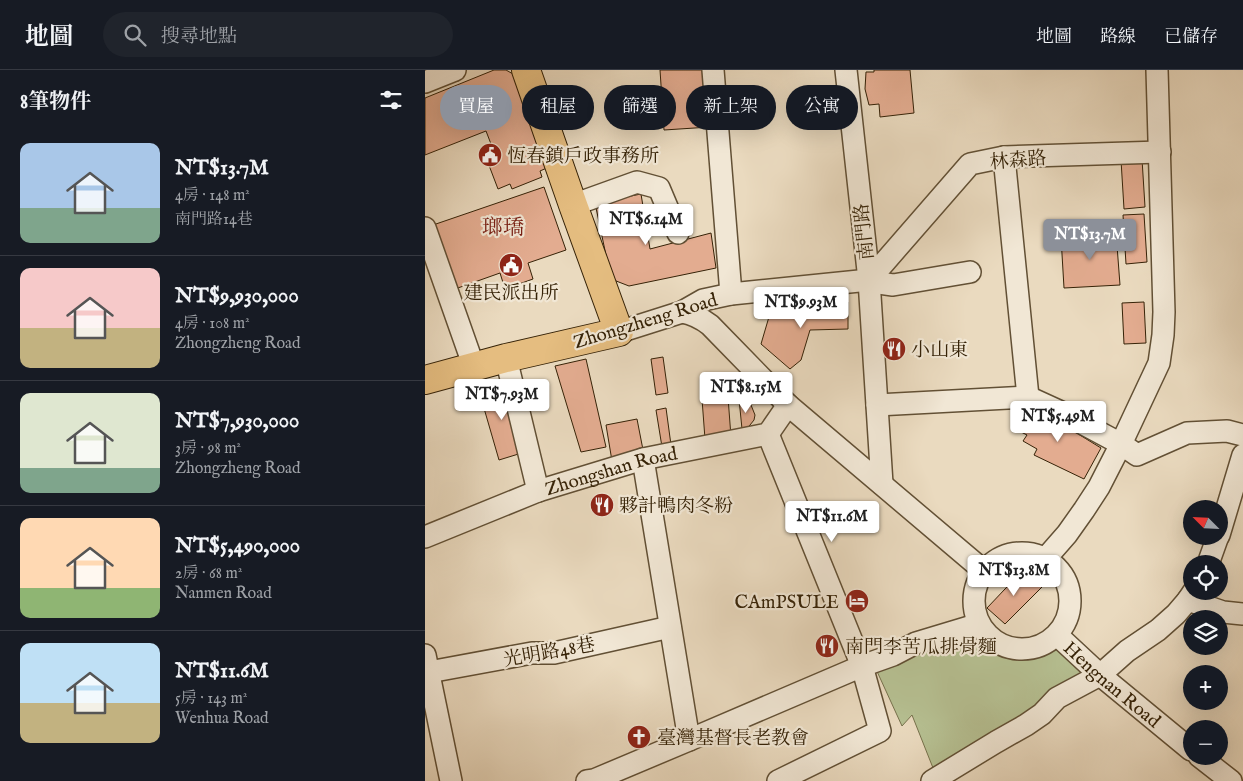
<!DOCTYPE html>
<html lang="zh-TW">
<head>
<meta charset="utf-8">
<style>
  :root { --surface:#171b24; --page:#20242c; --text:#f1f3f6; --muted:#9ea1a6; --line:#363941; --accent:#8c9099 }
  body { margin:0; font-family:"IM FELL English","Noto Serif TC",serif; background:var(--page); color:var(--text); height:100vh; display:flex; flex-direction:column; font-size:19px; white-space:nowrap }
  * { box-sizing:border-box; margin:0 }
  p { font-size:16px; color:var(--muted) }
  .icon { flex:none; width:28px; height:28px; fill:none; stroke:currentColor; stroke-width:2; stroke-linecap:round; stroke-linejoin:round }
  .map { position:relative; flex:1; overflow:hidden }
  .panel { display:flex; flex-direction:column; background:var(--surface); width:425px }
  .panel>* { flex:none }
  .hud { position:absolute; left:15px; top:15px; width:475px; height:45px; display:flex; gap:10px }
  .needle { width:32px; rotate:294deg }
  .buttons { position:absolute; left:758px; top:430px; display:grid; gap:10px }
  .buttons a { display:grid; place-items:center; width:45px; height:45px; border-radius:50%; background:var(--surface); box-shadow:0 5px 20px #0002; font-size:25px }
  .price { position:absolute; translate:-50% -42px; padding:0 11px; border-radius:5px; background:#fff; color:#222; font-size:16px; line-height:32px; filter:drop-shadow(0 1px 2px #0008) }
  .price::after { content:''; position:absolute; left:50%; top:30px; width:15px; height:11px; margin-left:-8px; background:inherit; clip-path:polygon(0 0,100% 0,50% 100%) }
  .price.selected { background:var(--accent); color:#fff }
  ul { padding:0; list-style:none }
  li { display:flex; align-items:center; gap:15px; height:125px; padding:0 20px }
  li+li { border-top:1px solid var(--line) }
  li span { display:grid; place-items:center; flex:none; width:140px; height:100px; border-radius:10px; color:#555 }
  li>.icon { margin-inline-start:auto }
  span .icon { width:60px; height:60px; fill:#fffc; stroke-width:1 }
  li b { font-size:21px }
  h2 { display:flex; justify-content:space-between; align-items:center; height:60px; padding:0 20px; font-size:21px }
  .chip { padding:0 18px; border-radius:22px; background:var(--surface); box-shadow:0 5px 20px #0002; font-size:18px; line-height:45px }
  .chip.selected { background:var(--accent); color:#fff }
  header { display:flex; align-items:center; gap:30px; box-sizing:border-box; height:70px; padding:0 25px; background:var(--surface); border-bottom:1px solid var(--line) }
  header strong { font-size:24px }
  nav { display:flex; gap:28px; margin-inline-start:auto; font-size:18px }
  .search { width:350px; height:45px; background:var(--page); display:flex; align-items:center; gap:12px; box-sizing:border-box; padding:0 18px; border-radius:28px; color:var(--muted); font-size:19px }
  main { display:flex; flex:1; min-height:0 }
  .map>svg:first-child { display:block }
  .green { fill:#b6c092; stroke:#76714c }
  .building { fill:#e3ac90; stroke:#352207 }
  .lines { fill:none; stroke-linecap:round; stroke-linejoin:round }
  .minor-casing { stroke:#625035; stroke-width:24 }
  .major-casing { stroke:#352207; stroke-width:30 }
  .minor { stroke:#f1e7d5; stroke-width:21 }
  .major { stroke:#e5bd80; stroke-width:28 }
  .labels { text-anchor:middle; stroke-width:4.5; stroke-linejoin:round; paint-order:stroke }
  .poi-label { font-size:19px; fill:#352207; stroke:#f1e7d5; text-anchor:start }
  .street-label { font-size:19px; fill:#352207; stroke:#f1e7d5 }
  .quarter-label { font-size:21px; fill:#7a1f14; stroke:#f1e7d5 }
</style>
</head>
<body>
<header>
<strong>地圖</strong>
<div class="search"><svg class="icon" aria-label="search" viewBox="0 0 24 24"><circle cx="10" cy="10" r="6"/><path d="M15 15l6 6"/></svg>搜尋地點</div>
<nav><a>地圖</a><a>路線</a><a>已儲存</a></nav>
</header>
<main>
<section class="panel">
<h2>8筆物件<svg class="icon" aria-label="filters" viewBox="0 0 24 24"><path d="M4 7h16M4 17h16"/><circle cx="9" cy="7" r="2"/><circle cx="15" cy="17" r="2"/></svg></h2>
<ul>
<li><span style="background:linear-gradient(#a9c7e8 65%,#7fa58c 0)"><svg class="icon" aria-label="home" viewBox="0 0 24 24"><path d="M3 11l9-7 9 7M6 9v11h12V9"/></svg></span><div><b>NT$13.7M</b><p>4房 · 148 m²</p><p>南門路14巷</p></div></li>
<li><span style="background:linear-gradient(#f6c9c9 60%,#c2b280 0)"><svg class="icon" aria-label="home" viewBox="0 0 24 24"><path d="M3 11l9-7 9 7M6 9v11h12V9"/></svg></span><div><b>NT$9,930,000</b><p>4房 · 108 m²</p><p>Zhongzheng Road</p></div></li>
<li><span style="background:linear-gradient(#dfe7d0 75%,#7fa58c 0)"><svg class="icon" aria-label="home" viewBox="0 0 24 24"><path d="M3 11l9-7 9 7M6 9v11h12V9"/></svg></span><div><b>NT$7,930,000</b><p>3房 · 98 m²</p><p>Zhongzheng Road</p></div></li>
<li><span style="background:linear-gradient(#ffd9b3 70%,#8fb573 0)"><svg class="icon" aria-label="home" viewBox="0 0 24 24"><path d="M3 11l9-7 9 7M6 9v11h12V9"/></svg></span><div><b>NT$5,490,000</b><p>2房 · 68 m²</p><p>Nanmen Road</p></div></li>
<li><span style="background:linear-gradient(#bfe0f5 60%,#c2b280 0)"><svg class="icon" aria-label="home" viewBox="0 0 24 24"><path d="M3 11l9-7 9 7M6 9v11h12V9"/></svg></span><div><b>NT$11.6M</b><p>5房 · 143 m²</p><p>Wenhua Road</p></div></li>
</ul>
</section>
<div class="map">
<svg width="818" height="711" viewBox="0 0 818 711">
  <rect width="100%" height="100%" fill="#eadabf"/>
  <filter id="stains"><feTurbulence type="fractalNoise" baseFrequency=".004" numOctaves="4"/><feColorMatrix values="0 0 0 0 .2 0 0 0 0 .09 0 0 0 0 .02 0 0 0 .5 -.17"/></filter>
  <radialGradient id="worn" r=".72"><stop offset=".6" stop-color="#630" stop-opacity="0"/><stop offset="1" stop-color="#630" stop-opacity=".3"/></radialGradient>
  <!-- green -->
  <path class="green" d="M558,554L578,575L606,580L620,575L631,567L675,605L512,708L487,645L477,656L450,597Z"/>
  <!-- building -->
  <path class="building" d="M69,0H81L88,4L124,97L115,101L117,107L87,119L85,114L73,119L57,77L66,74L61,61L0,85V28Z
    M235,0H279L285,57L239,60Z
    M449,0H485L489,43L455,47L454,34L444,35L440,19L441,2H449Z
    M717,89L720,137L699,139L696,90Z
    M119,117L141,180L103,193L108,209L80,219L75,203L30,219L8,155Z
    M216,124L225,179L286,163L291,198L204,216L186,209L170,133Z
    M719,144L722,192L701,194L698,145Z
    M691,162L695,215L639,218L636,167Z
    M423,232V259L385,260L376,290L365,299L336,274L346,240Z
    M719,232L721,273L699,274L697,233Z
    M238,287L243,323L231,325L226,289Z
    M161,289L181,377L156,382L130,296Z
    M80,313L100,382L74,390L54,321Z
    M303,327L306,367L280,369L277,329Z
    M314,329L321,331L326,335L330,345L329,350L325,355L322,358L317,359Z
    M606,335L676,378L659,409L609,385L612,379L598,371L602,365L592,360Z
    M241,338L246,375L237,377L231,340Z
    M212,349L219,385L187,391L181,355Z
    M598,500L617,517L580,554L562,538Z"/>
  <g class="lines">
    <!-- minor casing -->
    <g class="minor-casing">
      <g id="minor">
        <path d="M288,0L306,224"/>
        <path d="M421,0L444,210L457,414"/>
        <path d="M0,12L30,0"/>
        <path d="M579,87L603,327"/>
        <path d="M148,135L212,112L234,118L253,163"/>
        <path d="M0,158L49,297"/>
        <path d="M444,210L545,94L579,87L735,82"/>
        <path d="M257,242C268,244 276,248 285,255L363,335L559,501"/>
        <path d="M194,262L257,242L278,230L306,224L444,210L454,213L468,215L545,202"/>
        <path d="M81,288L113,421"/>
        <path d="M452,335L603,327L638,343L696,374L712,385L762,363L802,361L818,365"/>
        <path d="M343,364L437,596L455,661L353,711"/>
        <path d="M218,389L264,670"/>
        <path d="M794,465L818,385"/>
        <path id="s1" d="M0,467L113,421L218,389L343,364L363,335"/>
        <circle cx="597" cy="531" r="48"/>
        <path d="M621,488L642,464L659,440L674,417L696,374L734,293L738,265L739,242L732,0"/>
        <path d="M783,494L793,466"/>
        <path d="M763,530L798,542L818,544"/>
        <path id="s2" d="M632,565L675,605L766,680"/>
        <path d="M0,585L26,711"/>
        <path d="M4,602L107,583H129L245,557"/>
        <path d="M774,686L806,711"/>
        <path d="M162,711L169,710L264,670L437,596L468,585L491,573L554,554"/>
        <path d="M507,711L571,672L601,655L617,644L632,628L675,605L702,581L733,560L751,544L763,530L769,521"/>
      </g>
    </g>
    <!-- major casing -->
    <g class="major-casing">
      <path id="major" d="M0,310L81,288L194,262L148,135L101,0"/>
    </g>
    <!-- minor -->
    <use href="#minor" class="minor"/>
    <!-- major -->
    <use href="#major" class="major"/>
  </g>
  <!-- icons -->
  <defs>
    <g id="civic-disc" transform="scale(1.25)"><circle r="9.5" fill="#8f2418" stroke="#f1e7d5"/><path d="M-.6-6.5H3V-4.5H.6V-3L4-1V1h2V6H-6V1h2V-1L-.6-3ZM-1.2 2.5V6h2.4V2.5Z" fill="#fff"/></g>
    <g id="restaurant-disc" transform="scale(1.25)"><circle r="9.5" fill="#8f2418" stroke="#f1e7d5"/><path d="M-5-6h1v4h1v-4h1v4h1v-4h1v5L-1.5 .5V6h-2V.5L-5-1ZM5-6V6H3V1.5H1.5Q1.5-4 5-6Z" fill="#fff"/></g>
    <g id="hotel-disc" transform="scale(1.25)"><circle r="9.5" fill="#8f2418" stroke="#f1e7d5"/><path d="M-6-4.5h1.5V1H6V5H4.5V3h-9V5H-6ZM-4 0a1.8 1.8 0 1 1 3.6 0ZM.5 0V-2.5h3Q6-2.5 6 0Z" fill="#fff"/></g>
    <g id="church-disc" transform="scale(1.25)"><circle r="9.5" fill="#8f2418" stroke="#f1e7d5"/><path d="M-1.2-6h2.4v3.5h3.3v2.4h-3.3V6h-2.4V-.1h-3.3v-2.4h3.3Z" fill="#fff"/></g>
  </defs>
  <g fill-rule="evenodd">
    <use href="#civic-disc" x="65" y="85"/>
    <use href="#civic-disc" x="86" y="195"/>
    <use href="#restaurant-disc" x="469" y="279"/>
    <use href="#restaurant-disc" x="177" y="435"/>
    <use href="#hotel-disc" x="432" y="531"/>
    <use href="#restaurant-disc" x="402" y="576"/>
    <use href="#church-disc" x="214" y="667"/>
  </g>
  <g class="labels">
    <!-- poi labels -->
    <g class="poi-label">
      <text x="82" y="92">恆春鎮戶政事務所</text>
      <text x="86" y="229" text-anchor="middle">建民派出所</text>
      <text x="486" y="286">小山東</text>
      <text x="194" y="442">夥計鴨肉冬粉</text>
      <text x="414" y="538" text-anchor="end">CAmPSULE</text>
      <text x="420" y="583">南門李苦瓜排骨麵</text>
      <text x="232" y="674">臺灣基督長老教會</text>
    </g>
    <!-- street labels -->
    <g class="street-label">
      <text transform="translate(593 89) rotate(-5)" y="7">林森路</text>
      <text transform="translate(438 162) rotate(-96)" y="7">南門路</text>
      <text transform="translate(220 250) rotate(-17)" y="7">Zhongzheng Road</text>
      <text dy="7" stroke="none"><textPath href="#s1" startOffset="198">Zhongshan Road</textPath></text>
      <text transform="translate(124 581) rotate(-10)" y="7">光明路48巷</text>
      <text dy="7" stroke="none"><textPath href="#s2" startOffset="74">Hengnan Road</textPath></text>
    </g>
    <!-- quarter labels -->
    <g class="quarter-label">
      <text x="78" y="164">瑯𤩝</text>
    </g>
  </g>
  <rect width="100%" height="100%" filter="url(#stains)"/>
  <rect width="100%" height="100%" fill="url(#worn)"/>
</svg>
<div class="buttons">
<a><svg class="needle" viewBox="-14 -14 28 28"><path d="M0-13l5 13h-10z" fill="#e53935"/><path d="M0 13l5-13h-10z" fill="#9ea1a6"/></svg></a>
<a><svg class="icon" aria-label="locate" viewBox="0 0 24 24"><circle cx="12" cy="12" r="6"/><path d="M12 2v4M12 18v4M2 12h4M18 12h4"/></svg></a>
<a><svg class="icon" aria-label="layers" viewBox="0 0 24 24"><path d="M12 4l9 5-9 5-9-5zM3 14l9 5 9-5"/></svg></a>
<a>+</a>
<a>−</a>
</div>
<b class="price" style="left:221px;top:176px">NT$6.14M</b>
<b class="price selected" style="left:665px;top:191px">NT$13.7M</b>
<b class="price" style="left:376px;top:259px">NT$9.93M</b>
<b class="price" style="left:321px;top:344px">NT$8.15M</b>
<b class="price" style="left:77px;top:351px">NT$7.93M</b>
<b class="price" style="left:633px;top:373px">NT$5.49M</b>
<b class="price" style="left:407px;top:473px">NT$11.6M</b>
<b class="price" style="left:589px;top:527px">NT$13.8M</b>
<div class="hud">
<a class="chip selected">買屋</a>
<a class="chip">租屋</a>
<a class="chip">篩選</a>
<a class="chip">新上架</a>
<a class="chip">公寓</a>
</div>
</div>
</main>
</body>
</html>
